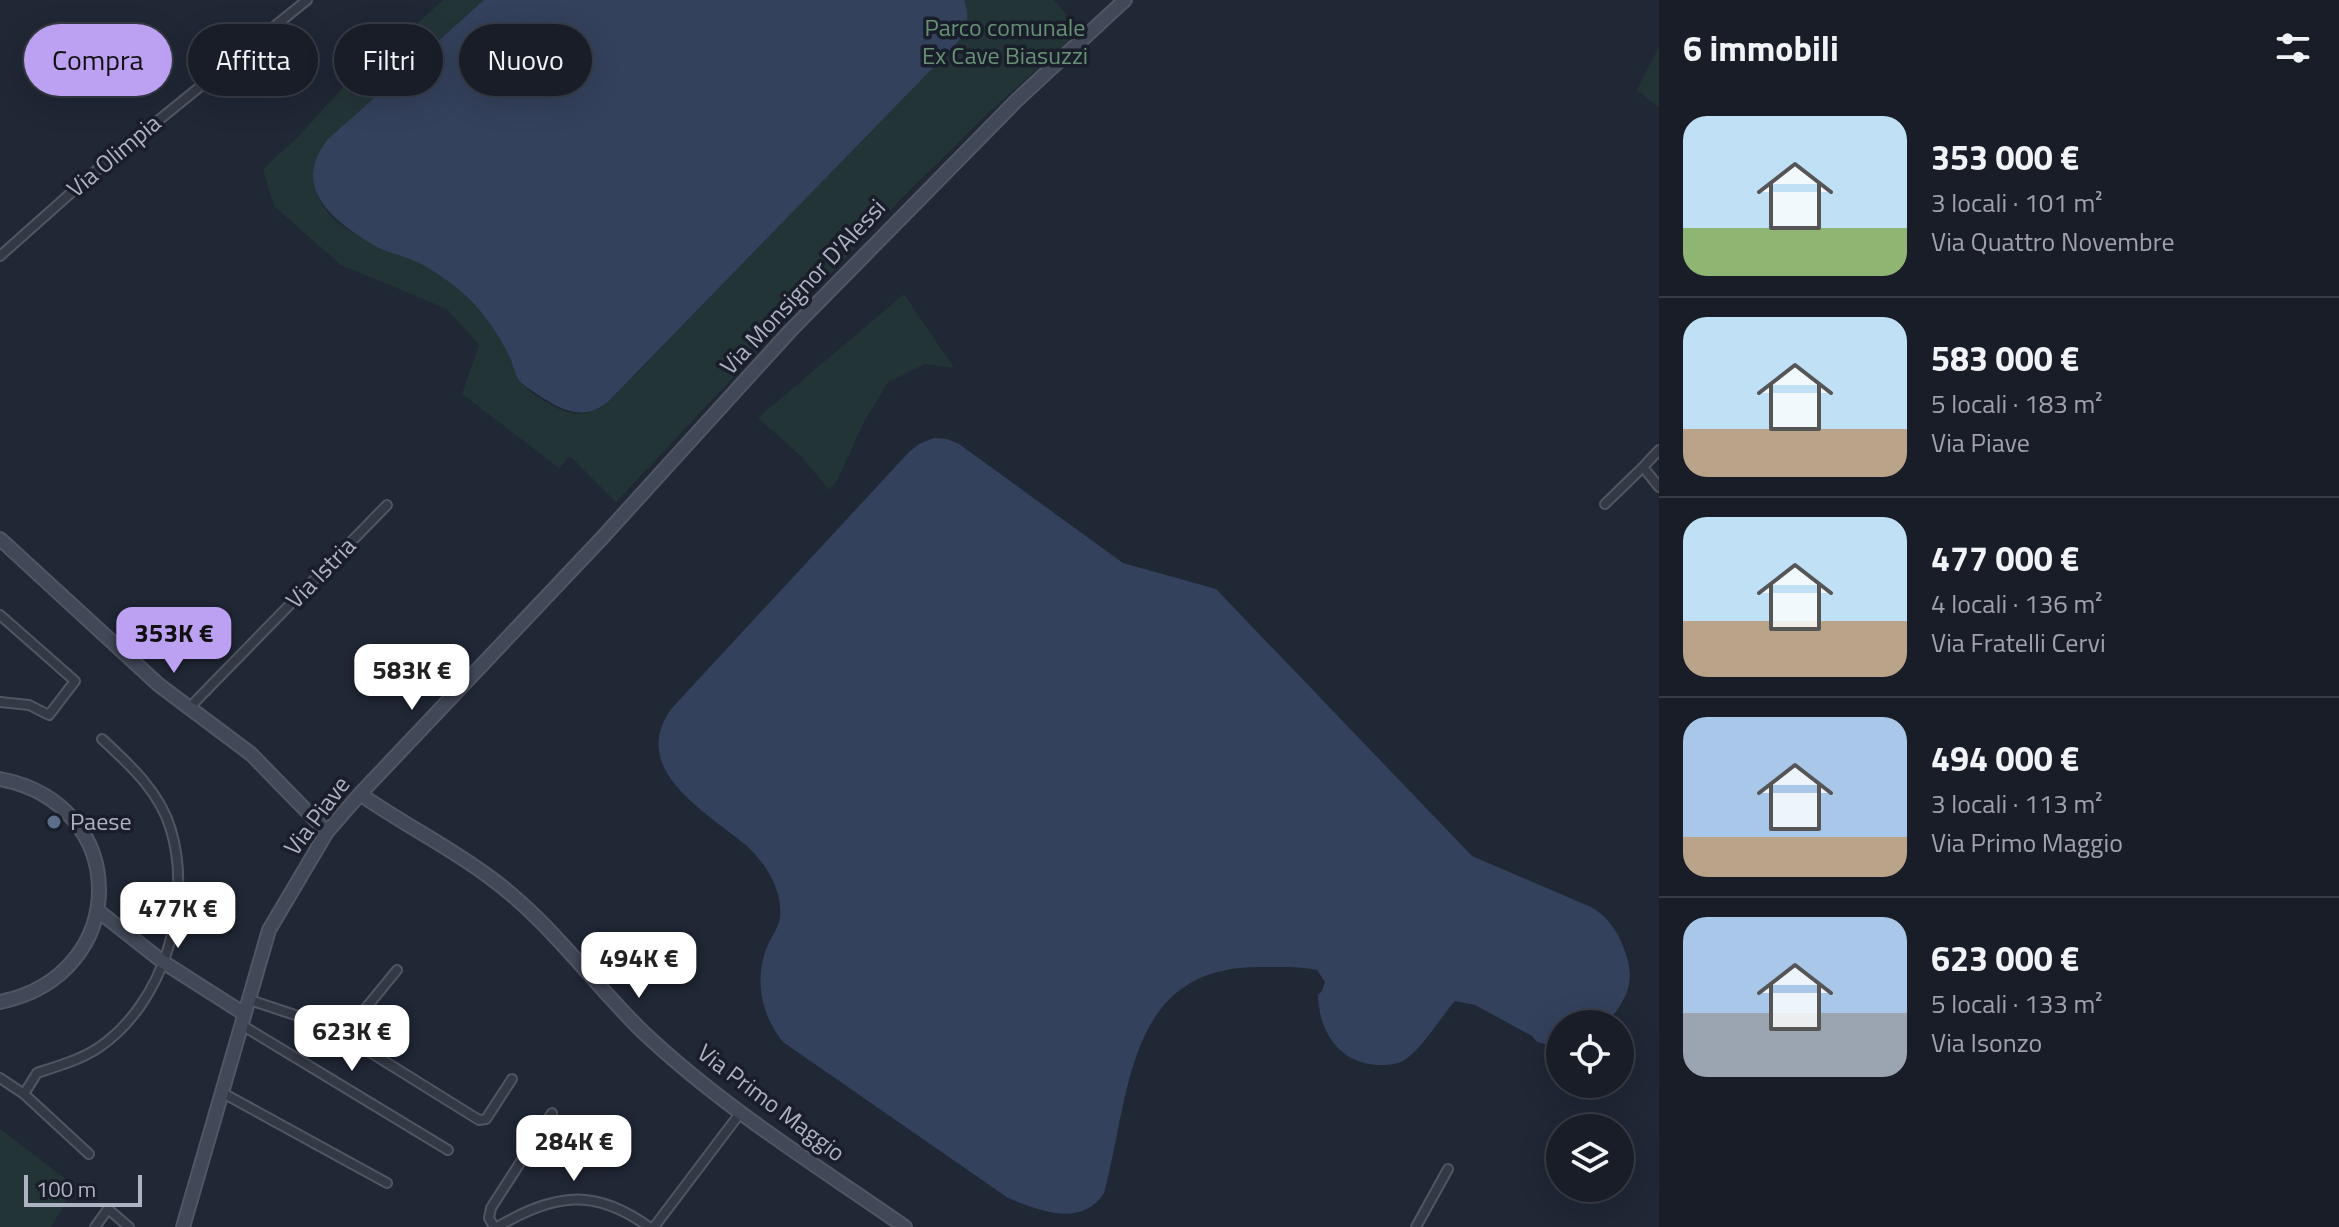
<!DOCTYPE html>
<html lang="it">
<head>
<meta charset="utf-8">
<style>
  :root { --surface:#181d28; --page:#252a34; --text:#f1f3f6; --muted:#9fa2a8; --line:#363b45; --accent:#bca0f2 }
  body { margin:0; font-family:"Titillium Web",sans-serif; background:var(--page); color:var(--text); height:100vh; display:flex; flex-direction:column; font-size:30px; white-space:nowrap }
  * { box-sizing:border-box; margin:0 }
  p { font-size:26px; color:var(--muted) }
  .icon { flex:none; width:44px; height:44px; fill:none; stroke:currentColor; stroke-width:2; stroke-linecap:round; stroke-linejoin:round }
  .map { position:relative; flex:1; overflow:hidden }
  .drawer { display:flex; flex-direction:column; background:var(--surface); width:680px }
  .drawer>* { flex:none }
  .guide { position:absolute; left:24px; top:24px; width:760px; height:72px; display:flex; gap:16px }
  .controls { position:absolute; left:1546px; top:1010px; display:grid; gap:16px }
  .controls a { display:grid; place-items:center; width:88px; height:88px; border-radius:50%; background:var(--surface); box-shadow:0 8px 32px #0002,0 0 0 2px var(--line); font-size:40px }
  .scale { position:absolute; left:24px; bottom:20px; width:118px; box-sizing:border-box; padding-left:8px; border:4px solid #adb3c2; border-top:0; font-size:22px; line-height:28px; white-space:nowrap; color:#adb3c2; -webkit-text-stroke:6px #191e2a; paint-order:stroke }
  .price { position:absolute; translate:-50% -68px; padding:0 18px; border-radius:16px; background:#fff; color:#222; font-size:26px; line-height:52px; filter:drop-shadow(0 2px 4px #0008) }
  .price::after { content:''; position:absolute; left:50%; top:48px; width:24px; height:18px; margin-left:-12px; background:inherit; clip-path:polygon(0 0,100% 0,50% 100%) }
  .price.on { background:var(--accent); color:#111 }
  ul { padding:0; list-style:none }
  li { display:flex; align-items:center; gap:24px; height:200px; padding:0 24px }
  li+li { border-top:2px solid var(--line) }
  li span { display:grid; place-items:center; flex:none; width:224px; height:160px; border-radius:24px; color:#555 }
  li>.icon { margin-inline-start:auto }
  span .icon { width:96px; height:96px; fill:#fffc; stroke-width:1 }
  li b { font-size:34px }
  h2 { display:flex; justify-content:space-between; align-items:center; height:96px; padding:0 24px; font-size:34px }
  .chip { padding:0 28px; border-radius:36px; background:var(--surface); box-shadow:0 8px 32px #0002,0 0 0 2px var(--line); font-size:28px; line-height:72px }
  .chip.on { background:var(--accent); color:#111 }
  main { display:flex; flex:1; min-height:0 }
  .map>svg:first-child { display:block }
  .green { fill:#233437 }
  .water { fill:#34415c }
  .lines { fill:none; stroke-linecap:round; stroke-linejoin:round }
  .street-casing { stroke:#515663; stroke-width:12 }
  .secondary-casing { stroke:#515663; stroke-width:16 }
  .street { stroke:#333945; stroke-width:8 }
  .secondary { stroke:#414858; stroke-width:12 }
  .service-dot { fill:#5c6f8a; stroke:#191e2a; stroke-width:3 }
  .labels { text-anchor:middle; stroke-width:7; stroke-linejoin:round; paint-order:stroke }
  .park-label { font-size:24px; fill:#669174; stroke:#191e2a }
  .street-label { font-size:24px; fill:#adb3c2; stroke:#191e2a }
  .poi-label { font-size:24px; fill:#adb3c2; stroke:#191e2a; text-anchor:start }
</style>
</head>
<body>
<main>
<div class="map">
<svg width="1659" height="1227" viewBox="0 0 1659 1227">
  <rect width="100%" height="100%" fill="#202735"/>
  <!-- green -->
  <path class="green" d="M443,0H484L328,139C312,159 310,185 324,207C340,234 390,249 417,262C432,269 445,279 458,289C480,307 497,331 509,356C513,363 514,372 518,379C525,390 546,402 557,408C575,418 593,414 609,402L962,37L967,22L964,0H1054L1080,31L988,113L903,197L616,502L570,456L559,468L462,394L479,345L447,309L341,265L274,206L263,169L298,137L391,34L400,39Z
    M1659,47V108L1637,90Z
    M904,294L954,368L925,364L888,382L864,422L837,481L829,490L802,457L758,418Z
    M0,1129L75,1186L51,1227H0Z"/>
  <!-- water -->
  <path class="water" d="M484,0H964C970,16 968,30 957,43L608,402C583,422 561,410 537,394C531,390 522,385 518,379C514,372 513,363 509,356C497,331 480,307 458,289C445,279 432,269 417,262C404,256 389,253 377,247C337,224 288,189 328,139Z
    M934,438L947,439L959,444L1123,563L1216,589L1472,856L1591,907C1605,915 1613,925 1620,939C1636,975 1633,993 1606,1024H1560V1048L1537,1042L1532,1036L1475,1005L1455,1001C1440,1018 1424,1046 1406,1059C1399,1065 1385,1065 1376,1065C1338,1062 1319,1031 1318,995L1322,991L1325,982L1317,970C1300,966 1279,967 1262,967C1125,965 1131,1094 1104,1193C1082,1227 1042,1212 1008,1198L783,1042C761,1015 754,979 767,947C771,937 778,929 780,918C783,890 766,864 747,846C706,812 627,769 672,708L909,452L919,444Z"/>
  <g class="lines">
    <!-- street casing -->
    <g class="street-casing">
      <path id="street" d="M0,256L91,175L307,0
        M1659,450L1643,467L1659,487
        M1605,504L1643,467
        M0,615L75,681L49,715L29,705L0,702
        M188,709L387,505
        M247,999L301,1017L352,1041L479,1120L486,1119L512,1079
        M240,1024L448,1150
        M343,1036L397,970
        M0,1078L24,1094L37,1073C58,1066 80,1060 98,1048C164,1004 193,904 171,830C160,792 130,765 102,739
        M221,1092L387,1183
        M24,1094L89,1154
        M95,1227L108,1209L129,1227
        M494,1227L489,1218L491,1208L552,1113
        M497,1227C555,1194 593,1187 649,1227
        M654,1227L741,1112
        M1416,1227L1448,1169"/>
    </g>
    <!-- secondary casing -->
    <g class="secondary-casing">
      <path id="secondary" d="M0,539L159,685L251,754L327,832
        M0,779C132,804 132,975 0,1002
        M360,794C401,823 448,846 488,876C548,919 590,980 642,1031C721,1106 816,1165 905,1227
        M97,910L163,962L243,1013
        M183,1227L269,930L327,832L360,794L602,538L791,330L1016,101L1125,0"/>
    </g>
    <!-- street -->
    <use href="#street" class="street"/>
    <!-- secondary -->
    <use href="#secondary" class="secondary"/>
  </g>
  <!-- markers -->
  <circle class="service-dot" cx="54" cy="822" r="8"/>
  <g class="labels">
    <!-- park labels -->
    <g class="park-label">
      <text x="1005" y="36">Parco comunale<tspan x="1005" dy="28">Ex Cave Biasuzzi</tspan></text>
    </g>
    <!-- street labels -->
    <g class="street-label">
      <text transform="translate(114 156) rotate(-40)" y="8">Via Olimpia</text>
      <text transform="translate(803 287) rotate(-47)" y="8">Via Monsignor D'Alessi</text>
      <text transform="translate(321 573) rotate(-46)" y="8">Via Istria</text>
      <text transform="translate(317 816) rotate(-53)" y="8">Via Piave</text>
      <text transform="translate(771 1103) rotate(37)" y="8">Via Primo Maggio</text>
    </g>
    <!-- poi labels -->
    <g class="poi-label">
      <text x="70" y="830">Paese</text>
    </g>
  </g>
</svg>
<div class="controls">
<a><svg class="icon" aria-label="locate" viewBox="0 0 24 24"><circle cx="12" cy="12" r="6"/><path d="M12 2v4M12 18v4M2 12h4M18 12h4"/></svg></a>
<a><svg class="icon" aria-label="layers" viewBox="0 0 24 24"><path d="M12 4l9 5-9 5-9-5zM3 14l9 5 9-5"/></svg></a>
</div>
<div class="scale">100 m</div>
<b class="price on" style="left:174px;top:675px">353K €</b>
<b class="price" style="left:412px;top:712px">583K €</b>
<b class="price" style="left:178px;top:950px">477K €</b>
<b class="price" style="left:639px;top:1000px">494K €</b>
<b class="price" style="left:352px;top:1073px">623K €</b>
<b class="price" style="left:574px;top:1183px">284K €</b>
<div class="guide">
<a class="chip on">Compra</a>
<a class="chip">Affitta</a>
<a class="chip">Filtri</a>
<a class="chip">Nuovo</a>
</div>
</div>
<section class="drawer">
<h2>6 immobili<svg class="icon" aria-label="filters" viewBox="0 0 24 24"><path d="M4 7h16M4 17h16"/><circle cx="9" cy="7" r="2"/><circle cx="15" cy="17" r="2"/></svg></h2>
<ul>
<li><span style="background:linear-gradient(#bfe0f5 70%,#8fb573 0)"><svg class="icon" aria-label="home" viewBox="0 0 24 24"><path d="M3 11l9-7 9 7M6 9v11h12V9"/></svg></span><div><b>353 000 €</b><p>3 locali · 101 m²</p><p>Via Quattro Novembre</p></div></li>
<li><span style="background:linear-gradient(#bfe0f5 70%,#b9a48a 0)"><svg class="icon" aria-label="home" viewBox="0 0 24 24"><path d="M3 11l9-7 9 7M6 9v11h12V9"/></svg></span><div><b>583 000 €</b><p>5 locali · 183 m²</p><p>Via Piave</p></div></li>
<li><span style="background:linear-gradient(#bfe0f5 65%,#b9a48a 0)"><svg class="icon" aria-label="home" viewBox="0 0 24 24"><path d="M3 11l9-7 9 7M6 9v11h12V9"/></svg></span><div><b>477 000 €</b><p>4 locali · 136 m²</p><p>Via Fratelli Cervi</p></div></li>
<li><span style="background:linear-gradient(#a9c7e8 75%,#b9a48a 0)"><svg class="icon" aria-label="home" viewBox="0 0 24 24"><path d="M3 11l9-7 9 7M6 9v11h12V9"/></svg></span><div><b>494 000 €</b><p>3 locali · 113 m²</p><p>Via Primo Maggio</p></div></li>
<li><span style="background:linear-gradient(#a9c7e8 60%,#9aa5b1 0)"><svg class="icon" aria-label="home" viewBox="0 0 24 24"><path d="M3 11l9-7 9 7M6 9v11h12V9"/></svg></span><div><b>623 000 €</b><p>5 locali · 133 m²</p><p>Via Isonzo</p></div></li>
</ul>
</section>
</main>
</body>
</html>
